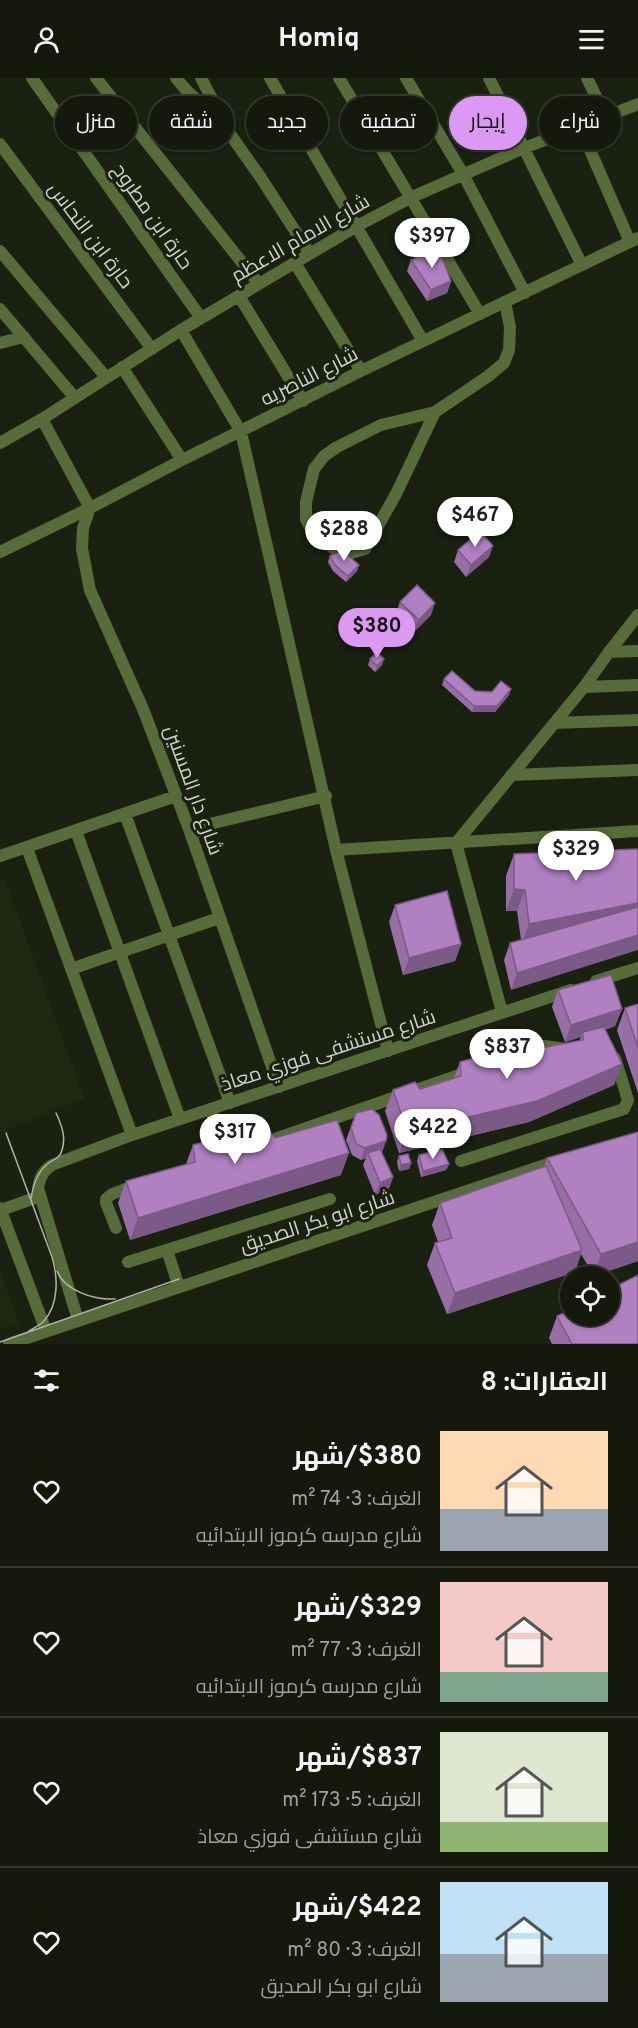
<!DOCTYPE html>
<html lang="ar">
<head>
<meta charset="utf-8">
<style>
  :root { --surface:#14190c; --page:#21261a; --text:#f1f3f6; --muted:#9da09d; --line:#33382d; --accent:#dc99f4 }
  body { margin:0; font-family:Overpass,Cairo,sans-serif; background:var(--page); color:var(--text); direction:rtl; height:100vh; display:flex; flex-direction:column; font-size:22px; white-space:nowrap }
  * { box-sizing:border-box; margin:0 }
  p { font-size:20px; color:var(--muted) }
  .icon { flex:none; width:33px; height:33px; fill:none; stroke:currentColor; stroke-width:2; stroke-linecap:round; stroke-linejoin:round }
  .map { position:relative; height:1266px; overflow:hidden; direction:ltr }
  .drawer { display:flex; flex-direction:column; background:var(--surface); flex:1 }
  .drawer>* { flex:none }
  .banner { position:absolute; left:18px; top:18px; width:603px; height:54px; direction:rtl; display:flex; gap:12px }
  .buttons { position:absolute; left:560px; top:1188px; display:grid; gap:12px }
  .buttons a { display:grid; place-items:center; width:60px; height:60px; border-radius:50%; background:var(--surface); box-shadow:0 2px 4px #0004,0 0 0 2px var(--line); font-size:30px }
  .price { position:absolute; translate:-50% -51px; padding:0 14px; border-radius:21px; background:#fff; color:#222; font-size:20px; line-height:39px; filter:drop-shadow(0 2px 3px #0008) }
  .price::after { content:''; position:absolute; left:50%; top:36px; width:18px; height:14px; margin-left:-9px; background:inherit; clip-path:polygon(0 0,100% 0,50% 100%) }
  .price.selected { background:var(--accent); color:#111 }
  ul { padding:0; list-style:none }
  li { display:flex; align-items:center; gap:18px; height:150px; padding:0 30px }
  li+li { border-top:2px solid var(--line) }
  li span { display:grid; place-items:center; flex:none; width:168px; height:120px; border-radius:0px; color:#555 }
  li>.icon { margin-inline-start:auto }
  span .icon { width:72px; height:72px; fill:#fffc; stroke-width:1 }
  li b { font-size:26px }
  h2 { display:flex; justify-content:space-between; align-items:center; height:72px; padding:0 30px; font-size:26px }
  .tag { padding:0 21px; border-radius:27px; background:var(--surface); box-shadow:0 2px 4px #0004,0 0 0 2px var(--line); font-size:21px; line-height:54px }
  .tag.selected { background:var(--accent); color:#111 }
  header { display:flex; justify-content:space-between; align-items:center; height:78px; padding:0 30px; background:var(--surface); font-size:27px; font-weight:700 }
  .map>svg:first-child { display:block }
  .built { fill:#1f2811 }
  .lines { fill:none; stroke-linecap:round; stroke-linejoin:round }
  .service { stroke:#586b3a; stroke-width:12 }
  .minor { stroke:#586b3a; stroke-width:12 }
  .tram { stroke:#afb4a8; stroke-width:1.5 }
  .wall { fill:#976ea6 }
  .shaded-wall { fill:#7b5a87 }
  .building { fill:#b080c1; stroke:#7b5a87; stroke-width:1.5 }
  .labels { text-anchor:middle; stroke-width:6; stroke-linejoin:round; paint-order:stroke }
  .street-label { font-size:20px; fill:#cfd4c9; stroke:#1a2110 }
</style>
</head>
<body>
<header><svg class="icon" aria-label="menu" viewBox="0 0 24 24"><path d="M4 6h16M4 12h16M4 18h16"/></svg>Homiq<svg class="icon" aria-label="person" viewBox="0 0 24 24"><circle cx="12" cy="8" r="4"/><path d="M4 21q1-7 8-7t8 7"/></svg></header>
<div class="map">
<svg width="638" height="1266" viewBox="0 0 638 1266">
  <rect width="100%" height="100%" fill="#1a2110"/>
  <!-- built -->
  <path class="built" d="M5,801L84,1020L0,1055V803Z
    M0,1192L19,1245L0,1251Z"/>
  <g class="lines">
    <!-- service -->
    <path class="service" d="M435,334L396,416L365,471L348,476L338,474L312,453L306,441V424L314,391L324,378L337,369L381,347L435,334L487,299L504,285L509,272L510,249L505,224
      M522,975L544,968L566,971
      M211,1031L225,1073
      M269,1063L468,994
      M461,1083L624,1031L628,1022L615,980
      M116,1150L106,1125V1121L112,1116L136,1107
      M167,1172L179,1209
      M128,1184L330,1121"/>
    <!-- minor -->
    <path class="minor" d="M32,0L201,240
      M96,0L259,206
      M176,0L187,13L219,42L230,56L261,100L310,176
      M201,0L212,21L219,41
      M270,0L423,263
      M339,0L480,236
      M406,0L463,96L525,215
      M489,0L582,187
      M587,0L606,39
      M580,49L630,164
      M0,66L152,271
      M0,173L106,299
      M295,185L361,293
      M239,218L303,323
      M0,231L75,320
      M181,252L241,354L336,772L388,973
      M0,265L24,259
      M122,289L182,382
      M42,341L90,430L83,450L82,471L90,512L143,631L189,751L279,1009
      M0,365L42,341L181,252L357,148L412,119L524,70L638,26
      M0,474L90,430L182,382L361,293L638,160
      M609,574L638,573
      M584,609L638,607
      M554,645L638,642
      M511,697L638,692
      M125,736L230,1025
      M189,751L326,718
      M76,753L180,1041
      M27,770L132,1057
      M336,772L638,753
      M0,778L176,718
      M71,891L219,840
      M596,903L638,890
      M502,934L456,765L584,609L609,574L638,537
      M0,1130L46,1253
      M1,1132L40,1118
      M78,1242L38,1110C40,1099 43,1093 52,1087L132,1057L571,912
      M9,1266L557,1083"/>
    <!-- tram -->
    <path class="tram" d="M6,1055L52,1179C58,1199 59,1226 44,1243C40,1247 34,1250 29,1253
      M31,1121C33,1107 38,1092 50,1084C54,1082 59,1080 61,1075C67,1061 62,1048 56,1035
      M57,1193C65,1213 94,1222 115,1221
      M0,1264L179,1201"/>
  </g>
  <!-- wall -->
  <path class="wall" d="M411,182L451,203L447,215L427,223L407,193Z
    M458,472L489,479L466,499L454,484Z
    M330,478L359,487L357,493L346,504L333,493L328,484Z
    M400,524L431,537L414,554L396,535Z
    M370,581H384L382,587L375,594L368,587Z
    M444,601L475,613L509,617L495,634H472L442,607Z
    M638,771L511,912L504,882L510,865L521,862L517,833H506V798L514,776Z
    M395,827L461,866L455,883L403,897L389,844Z
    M558,912L622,931L615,948L605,952L622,986L614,1007L529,1044L399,1075L385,1033L393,1012L420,1011L454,1000L460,984L579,963L581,959L565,964L552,929Z
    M638,926V1015L617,952L625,930Z
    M356,1035L382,1075L393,1099L389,1110L375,1117L363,1087L366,1080L361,1082L352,1077L346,1062Z
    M275,1060L341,1097L130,1162L118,1125L126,1103L186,1086L193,1067Z
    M419,1077L449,1086L446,1092L421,1099L417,1083Z
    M399,1078L411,1085L409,1091L399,1093L397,1084Z
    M547,1080L638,1183L594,1198L581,1176L575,1194L447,1236L427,1187L435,1165L438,1164L432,1147L440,1125L544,1088Z
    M557,1238L638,1266H552L549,1260Z"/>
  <!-- shaded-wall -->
  <path class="shaded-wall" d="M451,203L447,215L427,223L431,212Z
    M493,468L489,479L466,499L471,487Z
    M359,487L357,493L346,504L348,498Z
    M435,525L431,537L414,554L419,542Z
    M384,581L382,587L375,594L377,588Z
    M511,611L509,617L495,634H472L474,628Z
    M514,811L525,812L517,833H506Z
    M638,825V842L521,868L529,846Z
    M638,857V872L511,912L517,895Z
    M461,866L455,883L403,897L409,880Z
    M622,931L615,948L583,959V954L581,959L565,964L571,947Z
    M622,986L614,1007L529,1044L399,1075L407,1053Z
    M386,1063L382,1075H368L366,1080L361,1082L365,1070Z
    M349,1075L341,1097L130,1162L138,1140Z
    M411,1085L409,1091L399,1093L401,1087Z
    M449,1086L446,1092L421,1099L423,1093Z
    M393,1099L389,1110L375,1117L380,1105Z
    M638,1164V1183L594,1198L601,1176Z
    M582,1172L575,1194L447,1236L455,1215Z"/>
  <!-- building -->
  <path class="building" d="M438,169L451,203L431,212L411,182Z
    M480,453L493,468L471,487L458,472Z
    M342,472L359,487L348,498L335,487L330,478Z
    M417,507L435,525L419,542L400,524Z
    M377,574L384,581L377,588L370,581Z
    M452,593L475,613L492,614L501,603L511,611L497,628H474L444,601Z
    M638,771V825L529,846L525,812L514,811V776Z
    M447,813L461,866L409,880L395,827Z
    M638,829V857L517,895L510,865Z
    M611,897L622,931L571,947L558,912Z
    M638,926V970L625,930Z
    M604,949L622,986L537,1023L407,1053L393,1012L415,1004L420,1011L461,998L460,984L531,963L536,971L583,962V954Z
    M372,1031L379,1037L387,1057L386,1063L365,1070L356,1066L351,1050L356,1035Z
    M337,1042L349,1075L138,1140L126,1103L195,1084L193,1067L264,1046L275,1060Z
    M638,1054V1164L601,1176L547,1080Z
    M380,1071L393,1099L380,1105L368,1075Z
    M442,1071L449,1086L423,1093L419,1077Z
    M408,1076L411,1085L401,1087L399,1078Z
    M546,1088L582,1172L455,1215L435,1165L452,1160L440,1125Z
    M638,1197V1266H572L557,1238L570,1232V1238H609V1212Z"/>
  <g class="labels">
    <!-- street labels -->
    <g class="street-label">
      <text transform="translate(153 138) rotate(55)" y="7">حارة ابن مطروح</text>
      <text transform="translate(91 157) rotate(53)" y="7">حارة ابن النحاس</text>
      <text transform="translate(300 160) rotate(-30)" y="7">شارع الامام الاعظم</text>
      <text transform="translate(309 298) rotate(-27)" y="7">شارع الناصريه</text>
      <text transform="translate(194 712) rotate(70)" y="7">شارع دار المسنين</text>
      <text transform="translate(328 972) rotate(-18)" y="7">شارع مستشفى فوزي معاذ</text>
      <text transform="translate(317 1143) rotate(-18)" y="7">شارع ابو بكر الصديق</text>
    </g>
  </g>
</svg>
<div class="buttons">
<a><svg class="icon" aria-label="locate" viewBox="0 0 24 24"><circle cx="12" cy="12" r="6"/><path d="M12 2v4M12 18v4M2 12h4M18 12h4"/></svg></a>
</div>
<b class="price" style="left:432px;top:191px">$397</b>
<b class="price" style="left:475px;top:470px">$467</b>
<b class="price" style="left:344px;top:484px">$288</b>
<b class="price selected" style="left:377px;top:581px">$380</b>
<b class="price" style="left:576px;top:804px">$329</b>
<b class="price" style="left:507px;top:1002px">$837</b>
<b class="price" style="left:433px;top:1082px">$422</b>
<b class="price" style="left:235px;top:1087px">$317</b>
<div class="banner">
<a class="tag">شراء</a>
<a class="tag selected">إيجار</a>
<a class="tag">تصفية</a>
<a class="tag">جديد</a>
<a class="tag">شقة</a>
<a class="tag">منزل</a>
</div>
</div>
<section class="drawer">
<h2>العقارات: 8<svg class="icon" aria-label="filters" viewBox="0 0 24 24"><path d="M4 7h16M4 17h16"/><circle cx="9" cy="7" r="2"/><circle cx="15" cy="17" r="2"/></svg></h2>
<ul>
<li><span style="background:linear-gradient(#ffd9b3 65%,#9aa5b1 0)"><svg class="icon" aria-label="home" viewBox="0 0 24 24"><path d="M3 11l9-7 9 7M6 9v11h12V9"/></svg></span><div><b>$380/شهر</b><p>الغرف: 3 · 74 m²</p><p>شارع مدرسه كرموز الابتدائيه</p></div><svg class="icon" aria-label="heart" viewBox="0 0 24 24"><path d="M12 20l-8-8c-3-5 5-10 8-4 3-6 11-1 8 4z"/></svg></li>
<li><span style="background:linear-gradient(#f6c9c9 75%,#7fa58c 0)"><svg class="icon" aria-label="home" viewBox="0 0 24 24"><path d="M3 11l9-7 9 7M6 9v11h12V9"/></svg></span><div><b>$329/شهر</b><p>الغرف: 3 · 77 m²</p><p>شارع مدرسه كرموز الابتدائيه</p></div><svg class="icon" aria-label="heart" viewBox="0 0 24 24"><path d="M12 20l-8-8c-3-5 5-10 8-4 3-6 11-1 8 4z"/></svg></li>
<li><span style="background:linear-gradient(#dfe7d0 75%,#8fb573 0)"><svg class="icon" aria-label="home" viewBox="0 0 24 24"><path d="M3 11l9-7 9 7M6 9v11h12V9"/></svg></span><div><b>$837/شهر</b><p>الغرف: 5 · 173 m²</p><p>شارع مستشفى فوزي معاذ</p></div><svg class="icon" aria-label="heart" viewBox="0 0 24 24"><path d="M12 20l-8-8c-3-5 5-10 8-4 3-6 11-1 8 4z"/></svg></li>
<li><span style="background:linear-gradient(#bfe0f5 60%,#9aa5b1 0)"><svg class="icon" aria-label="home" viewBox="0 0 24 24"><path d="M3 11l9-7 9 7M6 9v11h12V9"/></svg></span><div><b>$422/شهر</b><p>الغرف: 3 · 80 m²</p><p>شارع ابو بكر الصديق</p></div><svg class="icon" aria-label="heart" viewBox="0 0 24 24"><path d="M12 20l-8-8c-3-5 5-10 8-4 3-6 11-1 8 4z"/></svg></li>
</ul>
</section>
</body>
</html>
